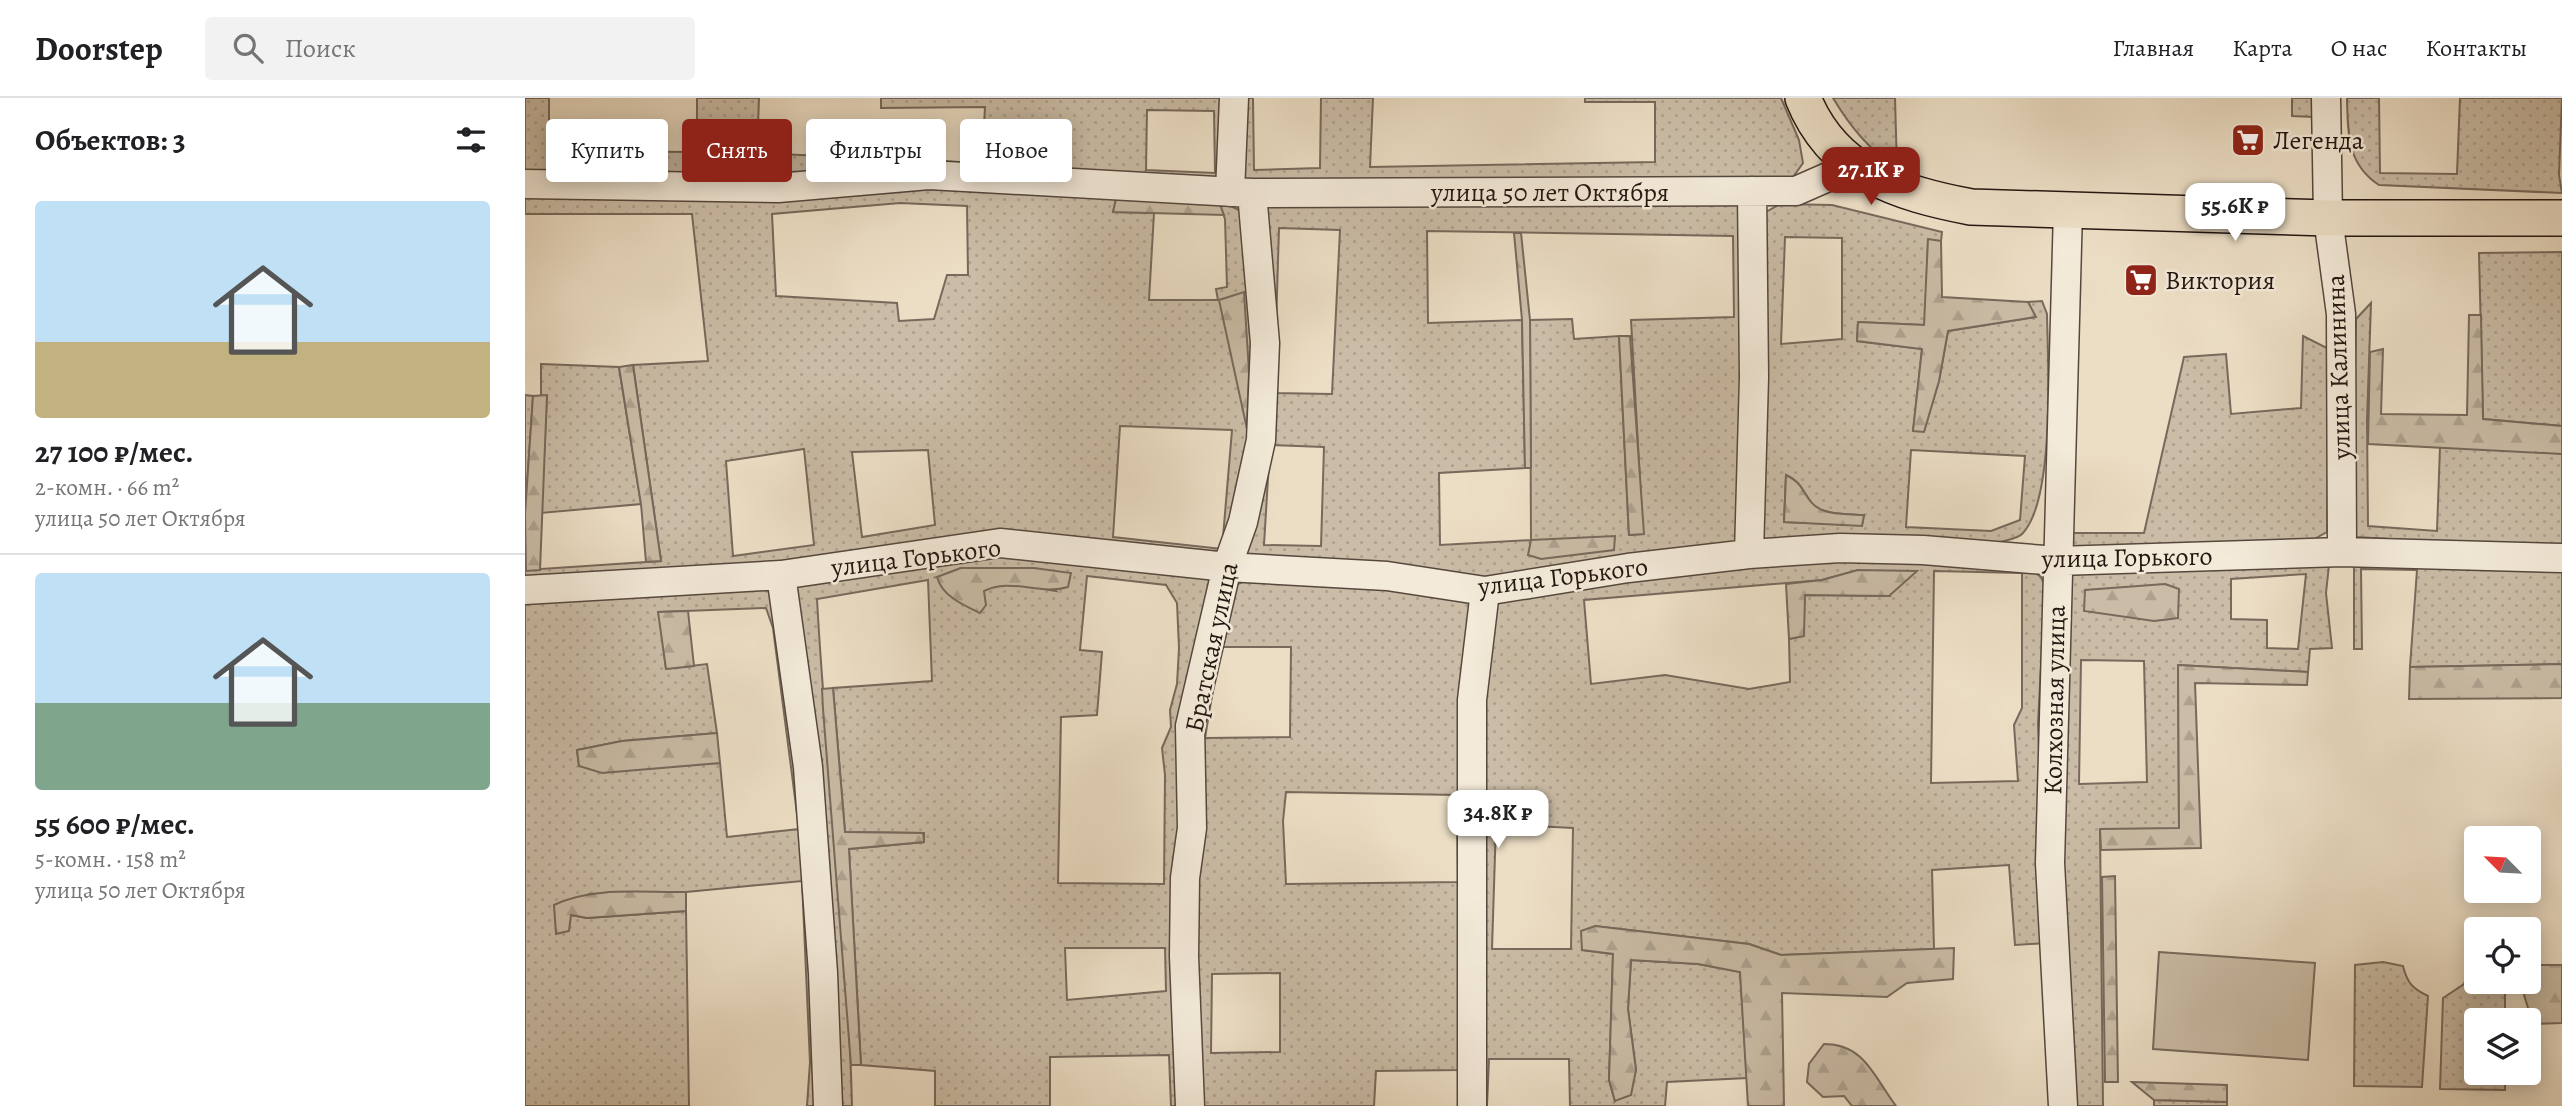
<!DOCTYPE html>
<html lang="ru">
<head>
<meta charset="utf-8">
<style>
  :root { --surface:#fff; --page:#f2f2f2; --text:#202124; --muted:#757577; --line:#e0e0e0; --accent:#8f2418 }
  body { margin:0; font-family:Alegreya,serif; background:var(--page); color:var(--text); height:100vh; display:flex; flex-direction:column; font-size:26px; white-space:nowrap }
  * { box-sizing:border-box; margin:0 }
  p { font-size:23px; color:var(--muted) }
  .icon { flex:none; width:38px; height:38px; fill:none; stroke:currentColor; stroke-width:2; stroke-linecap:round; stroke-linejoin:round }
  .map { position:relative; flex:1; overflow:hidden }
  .drawer { display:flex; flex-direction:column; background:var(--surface); width:525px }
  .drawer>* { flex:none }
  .top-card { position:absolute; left:21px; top:21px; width:665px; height:63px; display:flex; gap:14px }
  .needle { width:46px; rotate:294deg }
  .fabs { position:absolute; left:1939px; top:728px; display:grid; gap:14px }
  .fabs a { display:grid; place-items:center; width:77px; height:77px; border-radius:7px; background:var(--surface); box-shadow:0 4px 18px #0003; font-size:35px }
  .price { position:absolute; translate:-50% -60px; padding:0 16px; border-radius:14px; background:#fff; color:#222; font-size:23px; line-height:46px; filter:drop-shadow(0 2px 4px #0008) }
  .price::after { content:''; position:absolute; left:50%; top:42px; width:21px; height:16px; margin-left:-10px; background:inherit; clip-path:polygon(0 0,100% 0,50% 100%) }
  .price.current { background:var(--accent); color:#fff }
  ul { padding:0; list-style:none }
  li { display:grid; align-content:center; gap:14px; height:371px; padding:0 35px }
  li+li { border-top:2px solid var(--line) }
  li span { display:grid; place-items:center; height:217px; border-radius:7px; color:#555 }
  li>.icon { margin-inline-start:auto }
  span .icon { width:126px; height:126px; fill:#fffc; stroke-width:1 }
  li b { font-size:30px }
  h2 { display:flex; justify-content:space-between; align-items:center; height:84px; padding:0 35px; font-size:30px }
  .tag { padding:0 24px; border-radius:7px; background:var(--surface); box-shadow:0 4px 18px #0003; font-size:24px; line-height:63px }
  .tag.current { background:var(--accent); color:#fff }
  header { display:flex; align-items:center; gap:42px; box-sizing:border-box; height:98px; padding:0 35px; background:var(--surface); border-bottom:2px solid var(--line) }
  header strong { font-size:33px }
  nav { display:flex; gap:38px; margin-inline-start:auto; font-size:24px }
  .search { width:490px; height:63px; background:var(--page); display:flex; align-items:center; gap:18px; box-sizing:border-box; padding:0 24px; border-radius:7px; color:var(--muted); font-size:26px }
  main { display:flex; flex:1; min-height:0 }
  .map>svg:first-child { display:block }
  .grass { fill:url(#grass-dots); stroke:#77695c; stroke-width:2; fill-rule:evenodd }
  .forest { fill:url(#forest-firs); stroke:#77695c; stroke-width:2 }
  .pitch { fill:#cabca6; stroke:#77695c; stroke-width:2 }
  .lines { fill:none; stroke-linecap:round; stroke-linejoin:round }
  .minor-casing { stroke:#56483e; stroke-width:31 }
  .major-casing { stroke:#241611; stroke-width:38 }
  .minor { stroke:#f3ead9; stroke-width:28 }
  .major { stroke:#ecdec5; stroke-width:35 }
  .labels { text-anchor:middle; stroke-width:5; stroke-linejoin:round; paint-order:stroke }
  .poi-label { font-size:26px; fill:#241611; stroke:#f3ead9; text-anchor:start }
  .street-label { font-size:26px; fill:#241611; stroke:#f3ead9 }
</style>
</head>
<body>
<header>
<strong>Doorstep</strong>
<div class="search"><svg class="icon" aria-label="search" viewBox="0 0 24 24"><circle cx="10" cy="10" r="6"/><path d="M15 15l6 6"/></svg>Поиск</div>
<nav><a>Главная</a><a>Карта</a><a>О нас</a><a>Контакты</a></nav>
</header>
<main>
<section class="drawer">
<h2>Объектов: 3<svg class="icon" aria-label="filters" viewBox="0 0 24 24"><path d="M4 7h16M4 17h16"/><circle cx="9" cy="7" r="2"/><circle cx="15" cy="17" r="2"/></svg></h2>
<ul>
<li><span style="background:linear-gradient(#bfe0f5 65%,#c2b280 0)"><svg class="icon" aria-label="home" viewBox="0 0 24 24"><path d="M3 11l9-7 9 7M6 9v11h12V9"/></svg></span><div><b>27 100 ₽/мес.</b><p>2-комн. · 66 m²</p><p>улица 50 лет Октября</p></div></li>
<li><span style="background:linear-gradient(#bfe0f5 60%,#7fa58c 0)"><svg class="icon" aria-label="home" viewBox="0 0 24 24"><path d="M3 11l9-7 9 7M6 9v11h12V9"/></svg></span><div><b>55 600 ₽/мес.</b><p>5-комн. · 158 m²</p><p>улица 50 лет Октября</p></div></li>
</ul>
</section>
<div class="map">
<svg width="2037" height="1008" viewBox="0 0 2037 1008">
  <defs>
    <pattern id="grass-dots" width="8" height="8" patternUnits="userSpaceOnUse" patternTransform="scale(1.75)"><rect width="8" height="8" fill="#cabca6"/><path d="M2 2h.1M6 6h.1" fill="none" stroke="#ada18e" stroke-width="1.8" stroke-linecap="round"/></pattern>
    <pattern id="forest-firs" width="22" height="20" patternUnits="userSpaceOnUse" patternTransform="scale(1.75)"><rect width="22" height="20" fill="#cabca6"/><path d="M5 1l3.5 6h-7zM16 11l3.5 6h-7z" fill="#ada18e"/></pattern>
  </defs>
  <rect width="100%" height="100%" fill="#ecdec5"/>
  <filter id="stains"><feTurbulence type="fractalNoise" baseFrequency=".00286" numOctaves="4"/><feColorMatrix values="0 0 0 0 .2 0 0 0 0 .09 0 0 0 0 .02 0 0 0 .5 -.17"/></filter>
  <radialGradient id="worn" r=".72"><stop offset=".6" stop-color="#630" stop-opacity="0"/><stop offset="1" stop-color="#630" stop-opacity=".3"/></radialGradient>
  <!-- grass -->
  <path class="grass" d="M0,0H24V53L172,54V0H234L232,55L457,65L460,9L356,10V0H701L699,87L0,75ZM622,12L689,13L690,75L621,72Z
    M712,0H728L729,72L795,70L796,0H848L845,69L1130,64V4H1060V0H1256L1274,42L1278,65L1268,79L1250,83L710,86Z
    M1308,0H1370L1372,71C1344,51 1326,30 1308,0Z
    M1767,0H1789V19L1767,18Z
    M1822,0H1854L1855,75L1932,76L1935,0H2037L2034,77L2037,95L1854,87C1822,66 1823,36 1822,0Z
    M408,91L591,101L588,114L629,115L624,202H693L691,191L702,189L700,121L693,102L718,114L726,145L729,346L699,463L499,437L209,473L0,483V297L8,298L0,416L1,472L136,463L108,267L183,263L167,116H0V94ZM375,105L442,108L443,177H422L409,221L374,223L372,205L251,198L247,116ZM595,328L707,332L697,451L588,439ZM279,351L289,447L208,458L201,363ZM403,352L410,427L337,439L327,354Z
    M735,106H1221L1220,447L1010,478L951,479L716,464ZM754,130L815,132L807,296L749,295ZM902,133L1208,138L1209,219L1106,222L1118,436L1104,437L1094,238L1049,241L1047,221L1005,222L1006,442L915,447L914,375L1000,370L997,222L903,225ZM745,347L799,349L796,448L739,447Z
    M1255,106L1307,107L1417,134L1416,143L1403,142L1400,227L1333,224L1332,243L1397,251L1388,333H1399L1414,283L1423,233L1510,219L1503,204L1517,203L1522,216C1523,265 1530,400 1498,435C1493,441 1481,442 1473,445L1233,443L1241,114ZM1260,139L1317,140V241L1256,246ZM1386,352L1500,358L1495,422L1466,433L1381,429ZM1261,377C1276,384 1277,392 1286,404C1297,418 1323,416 1339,417L1337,427L1259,424Z
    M2037,154V328L1958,321L1954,155Z
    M1846,205L1842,322L1843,428L1912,433L1915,349L2027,354L2037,356V451L1831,439L1828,362L1831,221Z
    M1778,238L1804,251L1802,434L1784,444L1545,458L1544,435H1619L1659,259L1701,256L1706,316L1776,310Z
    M16,266L94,269L116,406L16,415L22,298H16Z
    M469,451L686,477L661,1008H646L644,957L525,959V1008H410V973L336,967L324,751L399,744V735L320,734L308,590L407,583L403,482L292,501C301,670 323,839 327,1008H309L262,482ZM436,470H509L531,493C508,489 481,482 459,492L412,479ZM562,478L641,487L652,505L654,550L652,586L645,612L646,629L637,650L640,677L639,786L533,785L536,619L572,617L577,554L555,552ZM540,850H640L641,893L542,902Z
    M1805,458L1801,495L1807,550L1785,551L1783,574L1653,567L1654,731L1575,732L1578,1008H1551L1538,755L1544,472ZM1781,476L1773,551L1742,550V522L1706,521V481ZM1556,562L1619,563L1622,684L1554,686Z
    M1829,459L2037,466V566L1885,569L1892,472L1836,471L1837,551H1829Z
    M1381,461L1505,471L1516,479L1520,489L1513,626L1521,845L1490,847L1484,767L1407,772L1409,851L1256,857L1224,846L1070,828L1057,852L1088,856L1084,982L1090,1003L1111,972L1103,911L1106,862L1173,866L1215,874L1222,980L1142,984L1140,1008H1045L1044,961H964L962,1008H952L954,597L966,513L981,498L1217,463ZM1333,472L1364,498L1279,497V538L1264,541L1265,584L1224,591L1140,577L1066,586L1059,502L1297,482ZM1409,473L1497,475V610L1489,627L1493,683L1406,685ZM971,726L1048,730L1046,851H967Z
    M846,482L947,502L934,972L851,973L849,1008H670L668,663L708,488L720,483ZM695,549H766L765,639L680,640ZM761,694L932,697L933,784L761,786L758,723ZM755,875V954L686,955L687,876Z
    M248,483L277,669L298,1008H282L285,964L277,783L161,794L64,796L46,817L62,820L161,813L164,1008H0V497ZM241,510L248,530L274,731L202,739L195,665L54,668L52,652L97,643L192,635L182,566L141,571L134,514Z
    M1858,864L1878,868C1882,885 1888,891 1903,898L1897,989L1829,988L1830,867Z
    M1946,865H1951V884H1980V922H1951V975H1980V992L1915,991L1918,900L1939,886Z
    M1629,1002L1702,1004V1008H1629Z"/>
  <!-- forest -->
  <path class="forest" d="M591,101L693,102L699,117L588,114Z
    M989,135H996L1005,222L1006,370H1000L997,222Z
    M1403,141L1416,143L1417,199L1503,204L1511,219L1423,233L1414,283L1399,334L1388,333L1397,251L1332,243L1333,224L1399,227Z
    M719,194L724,274L722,331L694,202Z
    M1944,217H1956L1958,321L2037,328V356L1843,346L1845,254L1858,251L1856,316L1942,317Z
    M1094,238H1105L1119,436L1104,437Z
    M108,267L136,463L121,464L116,406L94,269Z
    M22,297L15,472L1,473L0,416L8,298Z
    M1261,377C1278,386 1275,390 1286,404C1297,418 1323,416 1339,417L1337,428L1259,424Z
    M1090,438L1089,452L1016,461L1003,457L1006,442Z
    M436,470H509L546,475L543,489C515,498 486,479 459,493L461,507L455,515C438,507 417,498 412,479Z
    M1333,472L1392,473L1364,498L1280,497L1279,538L1264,541L1261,486L1297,482Z
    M1640,486L1654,491L1653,520L1629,523L1559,513L1560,492Z
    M163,513L169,568L141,571L133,514Z
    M2037,566V600L1884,601L1885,569Z
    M1653,567L1783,574L1782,587L1670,585L1676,750L1576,752L1575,731L1654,730Z
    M308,590L320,734L398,735L399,744L324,751L336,967H326L298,611L297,591Z
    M192,635L195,665L77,675L54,668L52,652L97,643Z
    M1590,778L1593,984H1580L1577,779Z
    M161,794V813L62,820L46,817L44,833L31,836L29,807C68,788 119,795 161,794Z
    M1070,828L1224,846L1256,857L1429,850L1428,881L1382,885L1362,899L1257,895L1259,1008H1223L1215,874L1173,866L1106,862L1103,911L1111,972L1106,997L1090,1003L1084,982L1088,856L1057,852L1056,833Z
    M2004,867H2037V925L2008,926L1999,897L2001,884H2004Z
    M1299,946C1340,946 1349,979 1371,1008H1327L1319,998L1298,999L1282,984L1284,966Z
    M1607,984L1702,987V1004L1629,1002Z"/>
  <!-- pitch -->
  <path class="pitch" d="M1634,854L1790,865L1783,962L1628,951Z"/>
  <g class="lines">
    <!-- minor casing -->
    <g class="minor-casing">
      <path id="minor" d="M1801,0L1803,120L1816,216L1817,454
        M0,86L253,90L404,77L727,95L1271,93L1328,68
        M705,94L709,0
        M1224,456L1229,279L1227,93
        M256,477L283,669L298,875L303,1008
        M0,492L256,477L475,445L702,469L862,478L960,493L1103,470L1224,456L1315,450L1398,452L1532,463L1817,454L2037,460
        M665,1008L659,858L660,780L667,730L665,628L702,469L718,424L736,342L740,245L727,95
        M947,1008V602L960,493
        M1538,1008L1525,765L1543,112"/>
    </g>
    <!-- major casing -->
    <g class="major-casing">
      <path id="major" d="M1278,0C1308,75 1373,95 1446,109L1803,120H2037"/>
    </g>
    <!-- minor -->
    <use href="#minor" class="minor"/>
    <!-- major -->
    <use href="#major" class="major"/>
  </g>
  <!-- icons -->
  <defs>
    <g id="supermarket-square" transform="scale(1.75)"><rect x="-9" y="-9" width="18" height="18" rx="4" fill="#8f2418" stroke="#f3ead9"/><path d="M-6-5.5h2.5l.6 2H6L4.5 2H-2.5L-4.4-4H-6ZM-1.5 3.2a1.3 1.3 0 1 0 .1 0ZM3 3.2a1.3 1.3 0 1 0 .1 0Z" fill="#fff"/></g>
  </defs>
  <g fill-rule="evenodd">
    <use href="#supermarket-square" x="1723" y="42"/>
    <use href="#supermarket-square" x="1616" y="182"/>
  </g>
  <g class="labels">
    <!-- poi labels -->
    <g class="poi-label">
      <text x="1748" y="51">Легенда</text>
      <text x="1640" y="191">Виктория</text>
    </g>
    <!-- street labels -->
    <g class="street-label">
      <text x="1025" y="103">улица 50 лет Октября</text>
      <text transform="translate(1813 269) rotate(-92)" y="9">улица Калинина</text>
      <text transform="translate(391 459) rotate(-7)" y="9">улица Горького</text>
      <text transform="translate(1602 459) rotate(-1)" y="9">улица Горького</text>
      <text transform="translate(1038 478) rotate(-7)" y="9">улица Горького</text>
      <text transform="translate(686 549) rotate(-78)" y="9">Братская улица</text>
      <text transform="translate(1529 602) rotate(-89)" y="9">Колхозная улица</text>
    </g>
  </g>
  <rect width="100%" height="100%" filter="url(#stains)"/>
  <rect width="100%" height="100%" fill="url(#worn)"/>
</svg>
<div class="fabs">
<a><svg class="needle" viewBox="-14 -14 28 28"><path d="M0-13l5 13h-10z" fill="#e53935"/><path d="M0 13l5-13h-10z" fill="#757577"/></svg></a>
<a><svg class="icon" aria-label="locate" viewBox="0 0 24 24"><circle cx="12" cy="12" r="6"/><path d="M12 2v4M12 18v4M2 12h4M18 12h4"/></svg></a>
<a><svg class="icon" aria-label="layers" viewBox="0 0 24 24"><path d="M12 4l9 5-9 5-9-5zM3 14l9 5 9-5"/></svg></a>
</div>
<b class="price current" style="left:1346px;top:109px">27.1K ₽</b>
<b class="price" style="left:1710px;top:145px">55.6K ₽</b>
<b class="price" style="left:973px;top:752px">34.8K ₽</b>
<div class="top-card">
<a class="tag">Купить</a>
<a class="tag current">Снять</a>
<a class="tag">Фильтры</a>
<a class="tag">Новое</a>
</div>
</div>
</main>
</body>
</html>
